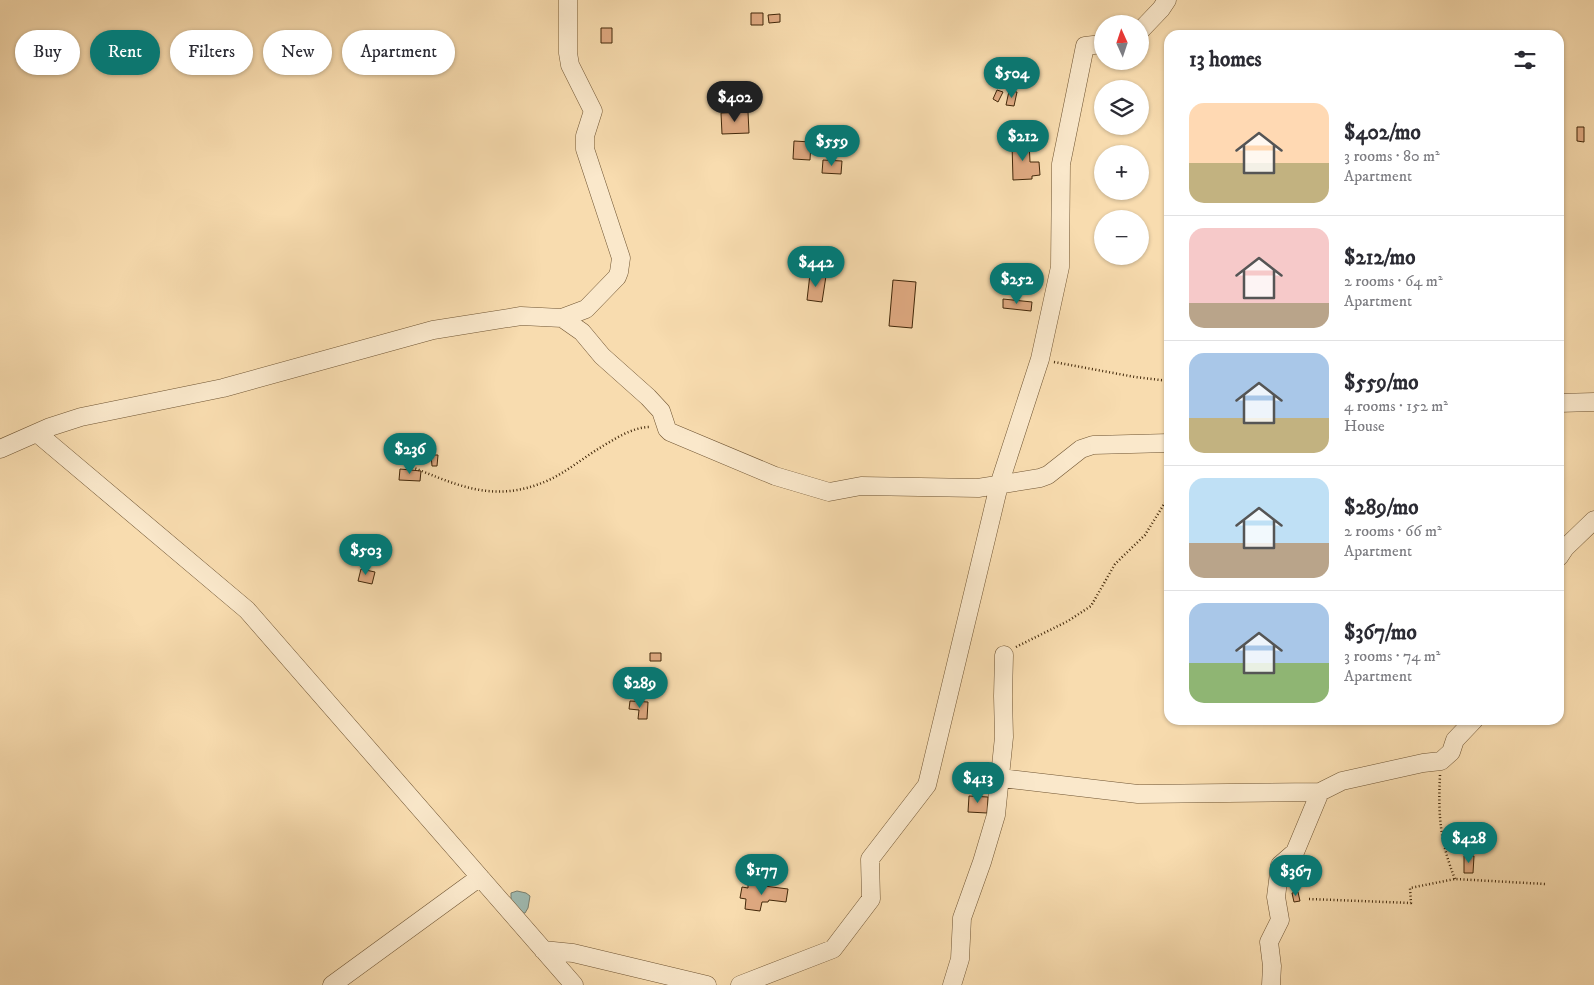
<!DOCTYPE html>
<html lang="en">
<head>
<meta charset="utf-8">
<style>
  :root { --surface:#fff; --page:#f7f7f7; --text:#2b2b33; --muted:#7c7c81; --line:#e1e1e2; --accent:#0f766e }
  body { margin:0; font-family:"IM FELL DW Pica",serif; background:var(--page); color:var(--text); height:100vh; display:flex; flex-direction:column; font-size:19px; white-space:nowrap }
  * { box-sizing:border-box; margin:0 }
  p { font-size:16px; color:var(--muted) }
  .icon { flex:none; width:28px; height:28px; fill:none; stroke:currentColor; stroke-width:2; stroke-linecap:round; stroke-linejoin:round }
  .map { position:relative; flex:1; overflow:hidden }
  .panel { position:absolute; left:1164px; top:30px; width:400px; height:695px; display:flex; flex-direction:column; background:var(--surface); border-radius:15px; box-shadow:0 1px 4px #0004 }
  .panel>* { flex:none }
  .top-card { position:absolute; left:15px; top:30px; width:475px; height:45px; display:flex; gap:10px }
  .needle { width:32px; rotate:357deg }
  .buttons { position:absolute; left:1094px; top:15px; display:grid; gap:10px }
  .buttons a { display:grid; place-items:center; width:55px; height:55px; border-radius:50%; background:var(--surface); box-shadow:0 1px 4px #0004; font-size:25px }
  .price { position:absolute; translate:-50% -42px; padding:0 11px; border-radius:18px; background:var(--accent); color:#fff; font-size:16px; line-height:32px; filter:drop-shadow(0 1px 2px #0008) }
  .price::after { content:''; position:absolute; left:50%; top:30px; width:15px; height:11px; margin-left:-8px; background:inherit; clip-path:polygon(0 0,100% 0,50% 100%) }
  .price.active { background:#222; color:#fff }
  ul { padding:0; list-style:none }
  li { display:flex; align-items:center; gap:15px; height:125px; padding:0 25px }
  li+li { border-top:1px solid var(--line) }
  li span { display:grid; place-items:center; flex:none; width:140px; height:100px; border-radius:15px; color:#555 }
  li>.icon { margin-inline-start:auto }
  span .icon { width:60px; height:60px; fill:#fffc; stroke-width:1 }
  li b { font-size:21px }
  h2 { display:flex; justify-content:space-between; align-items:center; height:60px; padding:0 25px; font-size:21px }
  .chip { padding:0 18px; border-radius:22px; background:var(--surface); box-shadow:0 1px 4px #0004; font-size:18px; line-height:45px }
  .chip.active { background:var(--accent); color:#fff }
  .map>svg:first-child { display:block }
  .water { fill:#9fbab1; stroke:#797f6e }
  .building { fill:#dfa981; stroke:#412709 }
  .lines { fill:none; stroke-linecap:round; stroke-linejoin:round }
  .minor-casing { stroke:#6f5432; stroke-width:19 }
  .path { stroke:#412709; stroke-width:2.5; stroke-dasharray:1 2.5; stroke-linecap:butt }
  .minor { stroke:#fae8cb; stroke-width:18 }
</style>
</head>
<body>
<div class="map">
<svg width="1594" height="985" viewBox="0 0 1594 985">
  <rect width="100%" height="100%" fill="#f8dcaf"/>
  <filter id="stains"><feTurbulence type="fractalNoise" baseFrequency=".004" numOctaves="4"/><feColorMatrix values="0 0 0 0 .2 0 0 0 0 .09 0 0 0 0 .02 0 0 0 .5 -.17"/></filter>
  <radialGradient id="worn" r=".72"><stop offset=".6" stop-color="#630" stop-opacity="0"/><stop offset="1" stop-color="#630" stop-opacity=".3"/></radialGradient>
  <!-- water -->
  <path class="water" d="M517,891L526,893L530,896L528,908L525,913L515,914L511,910V893Z"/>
  <!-- building -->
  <path class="building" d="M751,13H763V25H751Z
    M780,14V22L769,23L768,15Z
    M601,28H612V43H601Z
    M997,90L1003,92L998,102L993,99Z
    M1009,91L1017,92L1014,106L1006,105Z
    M748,112L749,133L722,134L721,113Z
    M1577,127H1584V142L1577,141Z
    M794,141L811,142L810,160L793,159Z
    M1029,142L1030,162H1039L1040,175L1032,176V179L1013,180L1012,143Z
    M823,160L842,161L841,174L822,173Z
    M810,274L826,276L822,302L807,300Z
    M893,280L916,282L912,328L889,326Z
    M1003,299L1032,302L1031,311L1003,308Z
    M418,443L419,452L404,453L403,444Z
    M431,455H438L437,466H432Z
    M400,469L421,471L420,481L399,480Z
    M361,569L375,572L372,584L358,581Z
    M650,653H661V661H650Z
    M630,701L648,702L647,719H638L639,710L629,709Z
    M969,796L988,797L987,813L968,812Z
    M1464,856H1474L1473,873H1464Z
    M748,884L788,889L786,902L769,900L768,902H762L760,911L745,909L746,899L740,898L742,887L748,888Z
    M1298,892L1300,901L1294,902L1292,893Z"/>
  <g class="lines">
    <!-- minor casing -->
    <g class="minor-casing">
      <path id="minor" d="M1140,31L1161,9L1167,0
        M562,318L582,332L602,356L648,397L661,411L667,429L670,432L775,476L829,492L861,486L978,488L1040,478L1048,475L1081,449L1093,445L1169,443
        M1559,403L1594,402
        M37,433L247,610L574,985
        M0,449L50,427L81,417L223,388L433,330L521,316L562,318L586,309L617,277L619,272L621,258L585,149V136L593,111L570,65L568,53V0
        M1559,557L1565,548L1594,520
        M1001,778L1138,794L1320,792L1342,781L1423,763L1441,761L1451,752L1455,740L1474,720
        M543,950L573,953L707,985
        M332,985L480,877
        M740,985L833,949L871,899L870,859L927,785L999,485L1040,359L1060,267L1061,164L1085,46L1102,44
        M952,985L960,959L962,918L982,862L996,815L1004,737L1003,696L1004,655
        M1271,985L1272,966L1269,942L1280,920L1276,897L1280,865L1295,852L1320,792"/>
    </g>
    <!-- path -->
    <path class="path" d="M1054,362L1135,377L1169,381
      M399,462C454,483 491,506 549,480C566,472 582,459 598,449C613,440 632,427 650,427
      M1016,647L1068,621L1091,606L1115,564L1145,535L1169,496
      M1440,775C1438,816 1440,841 1455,879
      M1309,899L1411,903L1410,888L1455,879L1545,884"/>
    <!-- minor -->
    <use href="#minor" class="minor"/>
  </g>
  <rect width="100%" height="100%" filter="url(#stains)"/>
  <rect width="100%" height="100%" fill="url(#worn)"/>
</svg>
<div class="buttons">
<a><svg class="needle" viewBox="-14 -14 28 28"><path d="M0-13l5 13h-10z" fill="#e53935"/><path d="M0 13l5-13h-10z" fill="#7c7c81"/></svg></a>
<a><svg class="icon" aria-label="layers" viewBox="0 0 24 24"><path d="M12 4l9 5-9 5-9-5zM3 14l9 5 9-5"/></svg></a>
<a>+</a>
<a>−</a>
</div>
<b class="price" style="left:1012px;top:99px">$504</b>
<b class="price active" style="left:735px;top:123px">$402</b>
<b class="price" style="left:1023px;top:162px">$212</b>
<b class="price" style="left:832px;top:167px">$559</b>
<b class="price" style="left:816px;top:288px">$442</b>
<b class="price" style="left:1017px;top:305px">$252</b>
<b class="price" style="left:410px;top:475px">$236</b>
<b class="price" style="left:366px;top:576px">$503</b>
<b class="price" style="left:640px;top:709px">$289</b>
<b class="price" style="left:978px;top:804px">$413</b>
<b class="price" style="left:1469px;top:864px">$428</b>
<b class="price" style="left:762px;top:896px">$177</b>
<b class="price" style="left:1296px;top:897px">$367</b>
<div class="top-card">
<a class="chip">Buy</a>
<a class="chip active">Rent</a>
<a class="chip">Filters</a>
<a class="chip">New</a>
<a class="chip">Apartment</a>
</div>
<section class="panel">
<h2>13 homes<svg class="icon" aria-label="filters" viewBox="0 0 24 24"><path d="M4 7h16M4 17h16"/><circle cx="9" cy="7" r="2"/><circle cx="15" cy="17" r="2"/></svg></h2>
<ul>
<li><span style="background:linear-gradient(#ffd9b3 60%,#c2b280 0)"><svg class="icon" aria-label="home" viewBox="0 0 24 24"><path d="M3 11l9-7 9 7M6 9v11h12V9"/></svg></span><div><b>$402/mo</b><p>3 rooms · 80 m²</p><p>Apartment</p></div></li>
<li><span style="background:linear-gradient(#f6c9c9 75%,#b9a48a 0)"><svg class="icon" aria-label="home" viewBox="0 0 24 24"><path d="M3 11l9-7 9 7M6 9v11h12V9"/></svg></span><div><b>$212/mo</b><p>2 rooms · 64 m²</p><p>Apartment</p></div></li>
<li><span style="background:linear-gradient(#a9c7e8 65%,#c2b280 0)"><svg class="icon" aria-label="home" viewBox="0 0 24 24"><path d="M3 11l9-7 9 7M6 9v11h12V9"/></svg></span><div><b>$559/mo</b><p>4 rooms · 152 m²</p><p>House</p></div></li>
<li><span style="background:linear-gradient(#bfe0f5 65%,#b9a48a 0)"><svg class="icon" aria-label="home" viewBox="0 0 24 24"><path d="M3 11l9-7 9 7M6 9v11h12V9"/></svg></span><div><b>$289/mo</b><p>2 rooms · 66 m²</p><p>Apartment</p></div></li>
<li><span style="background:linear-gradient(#a9c7e8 60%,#8fb573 0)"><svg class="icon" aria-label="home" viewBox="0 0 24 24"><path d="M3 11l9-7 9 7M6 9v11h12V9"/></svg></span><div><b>$367/mo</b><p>3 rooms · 74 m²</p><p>Apartment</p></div></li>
</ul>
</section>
</div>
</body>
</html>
